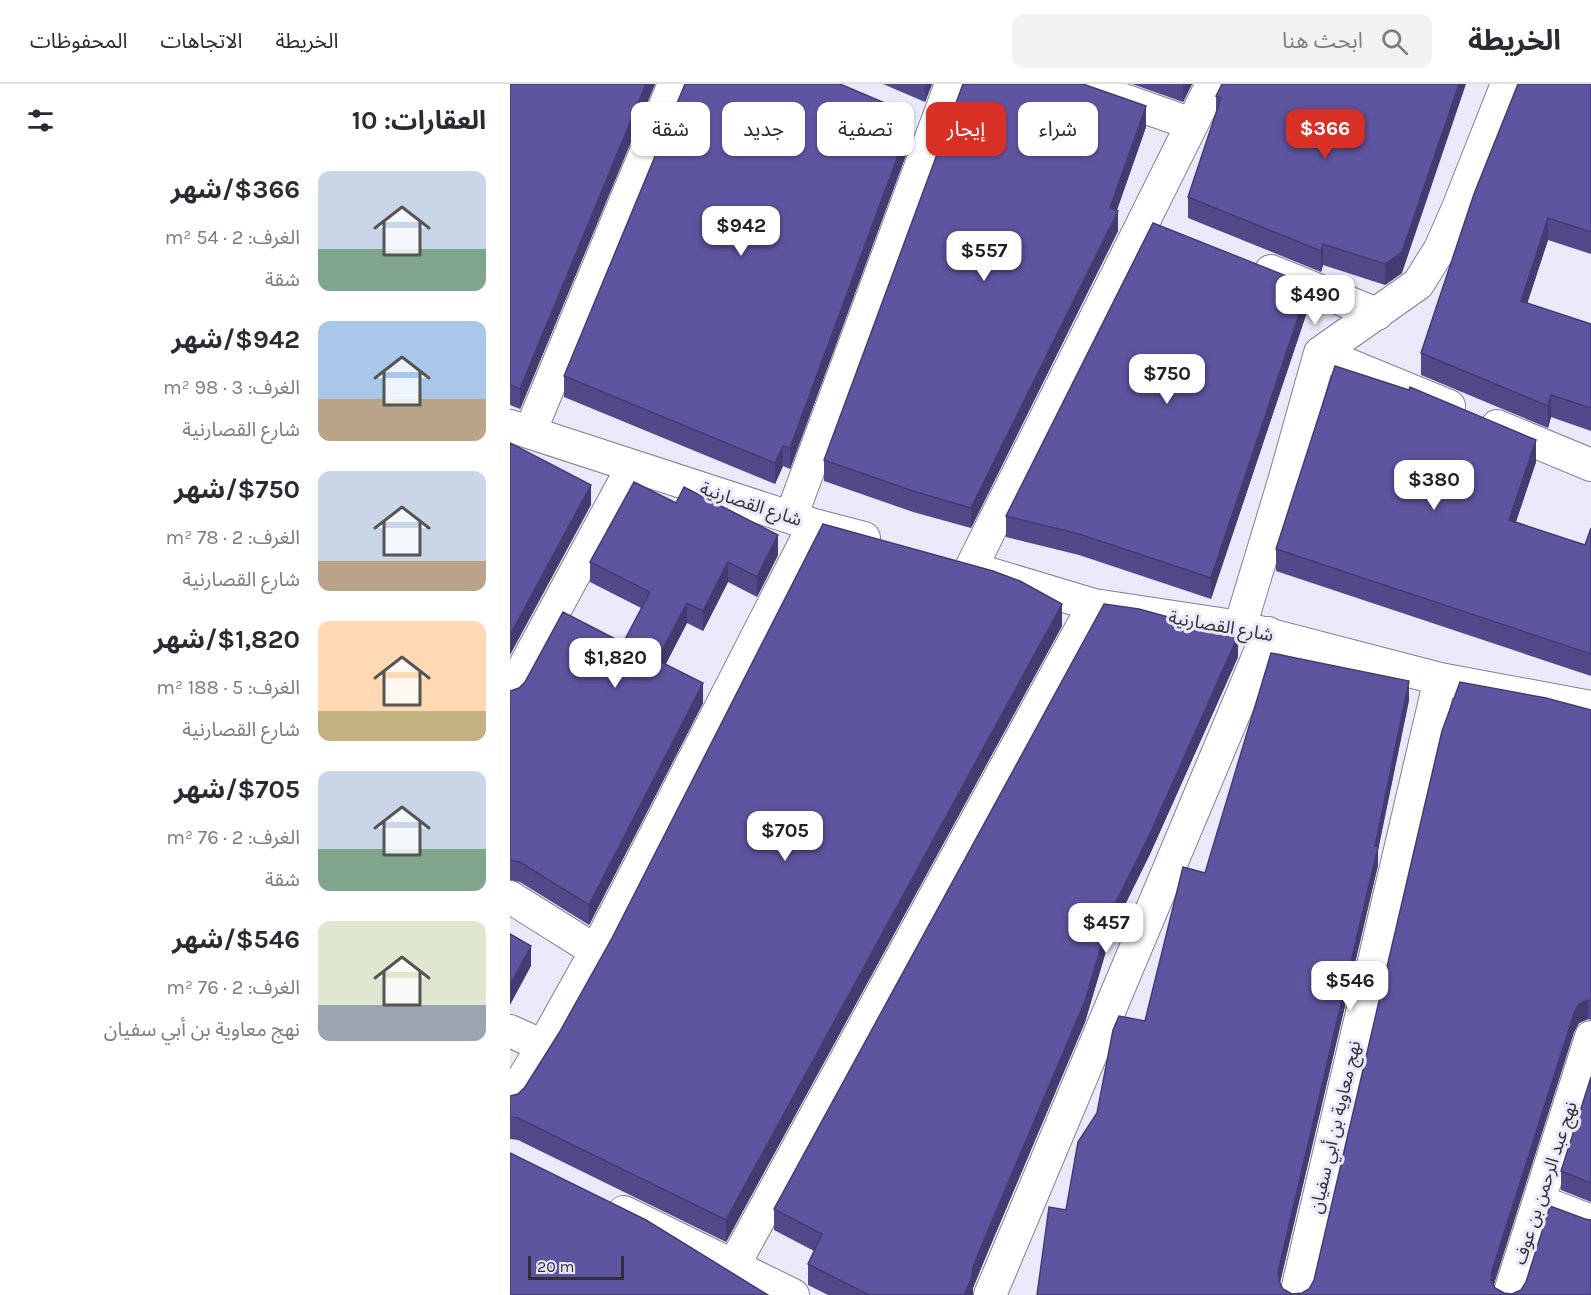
<!DOCTYPE html>
<html lang="ar">
<head>
<meta charset="utf-8">
<style>
  :root { --surface:#fff; --page:#f2f2f3; --text:#2b2b33; --muted:#7c7c81; --line:#e1e1e2; --accent:#d93025 }
  body { margin:0; font-family:Karla,"Noto Sans Arabic",sans-serif; background:var(--page); color:var(--text); direction:rtl; height:100vh; display:flex; flex-direction:column; font-size:22px; white-space:nowrap }
  * { box-sizing:border-box; margin:0 }
  p { font-size:20px; color:var(--muted) }
  .icon { flex:none; width:33px; height:33px; fill:none; stroke:currentColor; stroke-width:2; stroke-linecap:round; stroke-linejoin:round }
  .map { position:relative; flex:1; overflow:hidden; direction:ltr }
  .side { display:flex; flex-direction:column; background:var(--surface); width:510px }
  .side>* { flex:none }
  .guide { position:absolute; left:18px; top:18px; width:570px; height:54px; direction:rtl; display:flex; gap:12px }
  .scale { position:absolute; left:18px; bottom:15px; width:96px; box-sizing:border-box; padding-left:6px; border:3px solid #303036; border-top:0; font-size:16px; line-height:21px; white-space:nowrap; color:#303036; -webkit-text-stroke:4px #e9e9f9; paint-order:stroke }
  .price { position:absolute; translate:-50% -51px; padding:0 14px; border-radius:12px; background:#fff; color:#222; font-size:20px; line-height:39px; filter:drop-shadow(0 2px 3px #0008) }
  .price::after { content:''; position:absolute; left:50%; top:36px; width:18px; height:14px; margin-left:-9px; background:inherit; clip-path:polygon(0 0,100% 0,50% 100%) }
  .price.selected { background:var(--accent); color:#fff }
  ul { padding:0; list-style:none }
  li { display:flex; align-items:center; gap:18px; height:150px; padding:0 24px }
  li span { display:grid; place-items:center; flex:none; width:168px; height:120px; border-radius:12px; color:#555 }
  li>.icon { margin-inline-start:auto }
  span .icon { width:72px; height:72px; fill:#fffc; stroke-width:1 }
  li b { font-size:26px }
  h2 { display:flex; justify-content:space-between; align-items:center; height:72px; padding:0 24px; font-size:26px }
  .pill { padding:0 21px; border-radius:12px; background:var(--surface); box-shadow:0 2px 4px #0004; font-size:21px; line-height:54px }
  .pill.selected { background:var(--accent); color:#fff }
  header { display:flex; align-items:center; gap:36px; box-sizing:border-box; height:84px; padding:0 30px; background:var(--surface); border-bottom:2px solid var(--line) }
  header strong { font-size:28px }
  nav { display:flex; gap:33px; margin-inline-start:auto; font-size:21px }
  .search { width:420px; height:54px; background:var(--page); display:flex; align-items:center; gap:15px; box-sizing:border-box; padding:0 21px; border-radius:12px; color:var(--muted); font-size:22px }
  main { display:flex; flex:1; min-height:0 }
  .map>svg:first-child { display:block }
  .lines { fill:none; stroke-linecap:round; stroke-linejoin:round }
  .minor-casing { stroke:#80808e; stroke-width:34 }
  .minor { stroke:#fff; stroke-width:32 }
  .wall { fill:#51498a }
  .shaded-wall { fill:#423c70 }
  .building { fill:#5e55a0; stroke:#423c70; stroke-width:1.5 }
  .labels { text-anchor:middle; stroke-width:6; stroke-linejoin:round; paint-order:stroke }
  .street-label { font-size:18px; fill:#303036; stroke:#e9e9f9 }
</style>
</head>
<body>
<header>
<strong>الخريطة</strong>
<div class="search"><svg class="icon" aria-label="search" viewBox="0 0 24 24"><circle cx="10" cy="10" r="6"/><path d="M15 15l6 6"/></svg>ابحث هنا</div>
<nav><a>الخريطة</a><a>الاتجاهات</a><a>المحفوظات</a></nav>
</header>
<main>
<div class="map">
<svg width="1081" height="1211" viewBox="0 0 1081 1211">
  <rect width="100%" height="100%" fill="#e9e9f9"/>
  <g class="lines">
    <!-- minor casing -->
    <g class="minor-casing">
      <path id="minor" d="M568,0L682,40
        M761,187L867,230
        M810,269L939,322
        M0,342L304,441L354,454
        M987,342L1081,381
        M20,348L164,0
        M281,433L441,0
        M461,484L702,0
        M474,488L584,521L730,543L930,595L1081,623
        M730,543L775,394L810,269L908,200L930,165L948,124L997,0
        M0,609L123,382
        M0,813L86,867
        M0,947L33,962
        M0,1016L33,962L86,867L304,441
        M1029,1117L1081,1137
        M114,1128L283,1211
        M224,1181L584,521
        M480,1211L758,549
        M786,1211L930,595
        M999,1211L1081,953"/>
    </g>
    <!-- minor -->
    <use href="#minor" class="minor"/>
  </g>
  <!-- wall -->
  <path class="wall" d="M0,0H145L10,325L0,321Z
    M373,0H422L415,18Z
    M622,0H682L673,18Z
    M712,0L892,189L875,201L813,181L811,188L678,134V113L706,30V12Z
    M1081,0V170L1038,156L1017,219L1081,240V347L1041,333L1038,344L911,291V269Z
    M636,43L607,126L608,147L461,444L403,428L314,397V376Z
    M403,52L280,385L273,382L265,400L54,313V292Z
    M799,222L701,515L569,471L496,453V432Z
    M1026,378L1006,438L1075,461L1081,444V592L766,487V465Z
    M268,471L247,513L218,498L193,547L177,539L156,580L193,619L79,841L10,798L0,796V607L9,604L113,559L131,524L80,498V478Z
    M552,542L216,1158L8,1056L0,1055V1012L8,1010Z
    M728,573L640,770L602,847L575,938L474,1177L463,1204V1211H318L298,1201V1180L304,1167L264,1146V1125Z
    M899,616L868,766V781L770,1199L773,1205L782,1210L792,1209L799,1205L804,1196L1081,626V936L1078,935L1069,939L1064,948L984,1200L985,1204L994,1209L1081,1211H527L587,1029L635,937L695,789Z
    M1081,993V1118L1051,1106V1087Z"/>
  <!-- shaded-wall -->
  <path class="shaded-wall" d="M136,0H145L10,325V305Z
    M415,0H422L415,18Z
    M673,0H682L673,18Z
    M949,0H956L892,189L875,201V180Z
    M636,22V43L602,140L608,127V147L461,444V424L600,124Z
    M403,31V52L280,385V364Z
    M1038,134V156L1011,239V217Z
    M813,160V181L811,188V167Z
    M799,201V222L701,515V494Z
    M1041,311V333L1038,344V322Z
    M1026,356V378L999,458V436Z
    M273,362V382L265,400V379Z
    M81,401V421L0,571V551Z
    M268,451V471L247,513V493Z
    M218,478V498L193,547V527Z
    M177,519V539L147,596V576Z
    M552,520V542L216,1158V1136Z
    M728,552V573L640,770L602,847L575,938L474,1177L463,1204V1211H454L474,1156L602,826Z
    M899,597V616L868,766V781L768,1207V1188L865,762Z
    M193,599V619L79,841V821Z
    M21,862V882L0,921V901Z
    M1078,916V935L1069,939L1064,948L982,1206L981,1211L982,1187L1064,929L1069,920Z"/>
  <!-- building -->
  <path class="building" d="M0,0H136L10,305L0,301Z
    M175,0H330L403,31L280,364L273,362L265,379L54,292Z
    M453,0H573L636,22L600,124L608,127L461,424L403,407L314,376Z
    M712,0H949L892,168L875,180L813,160L811,167L678,113L711,14L706,12Z
    M1008,0H1081V148L1038,134L1011,217L1081,240V324L1041,311L1038,322L911,269L964,110Z
    M643,139L799,201L701,494L569,450L496,432Z
    M825,282L899,306L900,303L1026,356L999,436L1075,461L1081,444V570L766,465Z
    M0,359L81,401L0,551Z
    M124,398L166,419L174,403L268,451L247,493L218,478L193,527L177,519L147,576L193,599L79,821L10,778L0,776V607L9,604L15,598L53,528L113,559L140,508L80,478Z
    M313,440L483,487L510,497L552,520L216,1136L8,1034L0,1033V1012L8,1010L15,1003L49,949L102,854Z
    M594,520L629,525L728,552L640,750L602,826L575,917L474,1156L463,1183L462,1193L454,1211H359L298,1180L312,1150L264,1125Z
    M761,569L899,597L865,762L868,763L768,1188L769,1197L773,1205L782,1210L792,1209L799,1205L804,1196L932,647L950,598L1036,614L1081,626V917L1078,916L1069,920L1064,929L982,1187L981,1195L985,1204L994,1209L1002,1210L1011,1206L1016,1198L1040,1122L1075,1135L1081,1136V1211H527L539,1123L556,1126L568,1058L587,1029L603,946L609,932L635,937L673,783L695,789Z
    M0,850L21,862L0,901Z
    M1081,993V1099L1051,1087Z
    M0,1069L136,1136L258,1211H0Z"/>
  <g class="labels">
    <!-- street labels -->
    <g class="street-label">
      <text transform="translate(241 420) rotate(18)" y="6">شارع القصارنية</text>
      <text transform="translate(711 542) rotate(10)" y="6">شارع القصارنية</text>
      <text transform="translate(825 1043) rotate(-77)" y="6">نهج معاوية بن أبي سفيان</text>
      <text transform="translate(1035 1099) rotate(-72)" y="6">نهج عبد الرحمن بن عوف</text>
    </g>
  </g>
</svg>
<div class="scale">20 m</div>
<b class="price selected" style="left:815px;top:76px">$366</b>
<b class="price" style="left:231px;top:173px">$942</b>
<b class="price" style="left:474px;top:198px">$557</b>
<b class="price" style="left:805px;top:242px">$490</b>
<b class="price" style="left:657px;top:321px">$750</b>
<b class="price" style="left:924px;top:427px">$380</b>
<b class="price" style="left:105px;top:605px">$1,820</b>
<b class="price" style="left:275px;top:778px">$705</b>
<b class="price" style="left:596px;top:870px">$457</b>
<b class="price" style="left:840px;top:928px">$546</b>
<div class="guide">
<a class="pill">شراء</a>
<a class="pill selected">إيجار</a>
<a class="pill">تصفية</a>
<a class="pill">جديد</a>
<a class="pill">شقة</a>
</div>
</div>
<section class="side">
<h2>العقارات: 10<svg class="icon" aria-label="filters" viewBox="0 0 24 24"><path d="M4 7h16M4 17h16"/><circle cx="9" cy="7" r="2"/><circle cx="15" cy="17" r="2"/></svg></h2>
<ul>
<li><span style="background:linear-gradient(#c9d6e8 65%,#7fa58c 0)"><svg class="icon" aria-label="home" viewBox="0 0 24 24"><path d="M3 11l9-7 9 7M6 9v11h12V9"/></svg></span><div><b>$366/شهر</b><p>الغرف: 2 · 54 m²</p><p>شقة</p></div></li>
<li><span style="background:linear-gradient(#a9c7e8 65%,#b9a48a 0)"><svg class="icon" aria-label="home" viewBox="0 0 24 24"><path d="M3 11l9-7 9 7M6 9v11h12V9"/></svg></span><div><b>$942/شهر</b><p>الغرف: 3 · 98 m²</p><p>شارع القصارنية</p></div></li>
<li><span style="background:linear-gradient(#c9d6e8 75%,#b9a48a 0)"><svg class="icon" aria-label="home" viewBox="0 0 24 24"><path d="M3 11l9-7 9 7M6 9v11h12V9"/></svg></span><div><b>$750/شهر</b><p>الغرف: 2 · 78 m²</p><p>شارع القصارنية</p></div></li>
<li><span style="background:linear-gradient(#ffd9b3 75%,#c2b280 0)"><svg class="icon" aria-label="home" viewBox="0 0 24 24"><path d="M3 11l9-7 9 7M6 9v11h12V9"/></svg></span><div><b>$1,820/شهر</b><p>الغرف: 5 · 188 m²</p><p>شارع القصارنية</p></div></li>
<li><span style="background:linear-gradient(#c9d6e8 65%,#7fa58c 0)"><svg class="icon" aria-label="home" viewBox="0 0 24 24"><path d="M3 11l9-7 9 7M6 9v11h12V9"/></svg></span><div><b>$705/شهر</b><p>الغرف: 2 · 76 m²</p><p>شقة</p></div></li>
<li><span style="background:linear-gradient(#dfe7d0 70%,#9aa5b1 0)"><svg class="icon" aria-label="home" viewBox="0 0 24 24"><path d="M3 11l9-7 9 7M6 9v11h12V9"/></svg></span><div><b>$546/شهر</b><p>الغرف: 2 · 76 m²</p><p>نهج معاوية بن أبي سفيان</p></div></li>
</ul>
</section>
</main>
</body>
</html>
